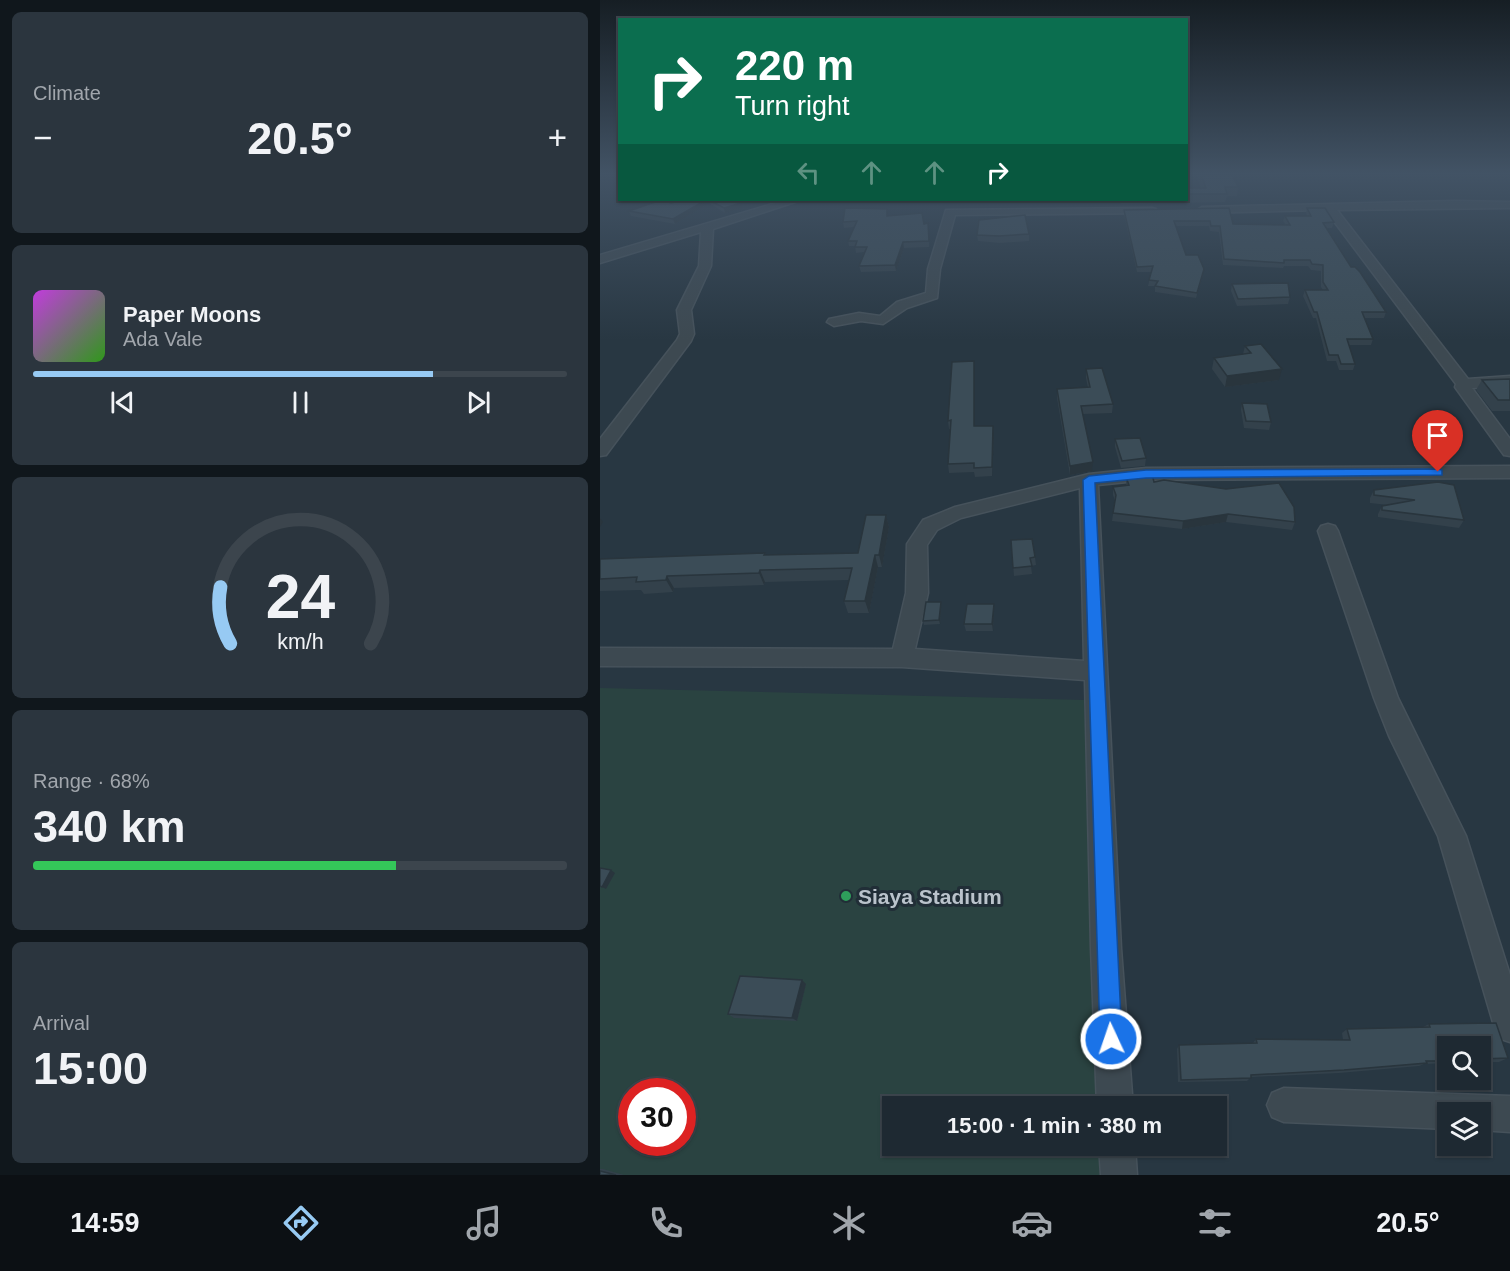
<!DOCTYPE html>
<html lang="en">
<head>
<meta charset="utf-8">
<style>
	:root { --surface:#1e2932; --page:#2b353e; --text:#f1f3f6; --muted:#a1a6ac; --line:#3c454d; --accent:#97caf3 }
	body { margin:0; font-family:Helvetica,sans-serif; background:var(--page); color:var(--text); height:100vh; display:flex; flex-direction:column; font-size:22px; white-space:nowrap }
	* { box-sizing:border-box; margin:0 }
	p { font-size:20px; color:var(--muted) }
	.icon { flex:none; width:33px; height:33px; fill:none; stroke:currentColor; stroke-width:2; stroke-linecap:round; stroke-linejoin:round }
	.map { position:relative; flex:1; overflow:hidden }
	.sheet { display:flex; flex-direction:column; gap:12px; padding:12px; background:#10171c; width:600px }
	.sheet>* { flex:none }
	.guide { position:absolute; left:18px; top:18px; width:570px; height:183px; border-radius:0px; box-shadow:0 2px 4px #0004,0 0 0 2px var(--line); background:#0b6e4f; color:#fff; overflow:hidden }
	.fabs { position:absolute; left:837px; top:1036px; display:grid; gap:12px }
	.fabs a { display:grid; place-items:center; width:54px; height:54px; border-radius:0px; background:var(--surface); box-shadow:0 2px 4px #0004,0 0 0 2px var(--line); font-size:30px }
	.speed { position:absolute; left:18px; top:1078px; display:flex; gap:12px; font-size:30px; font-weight:700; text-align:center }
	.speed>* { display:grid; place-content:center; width:78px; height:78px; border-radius:50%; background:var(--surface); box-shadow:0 2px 4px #0004,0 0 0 2px var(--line); line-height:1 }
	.speed .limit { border:9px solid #d22; background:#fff; color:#111 }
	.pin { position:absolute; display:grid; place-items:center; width:51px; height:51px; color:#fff; margin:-62px -26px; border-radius:50% 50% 50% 0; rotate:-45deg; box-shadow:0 0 6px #0007 }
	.pin .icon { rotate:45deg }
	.me { position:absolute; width:66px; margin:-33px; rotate:357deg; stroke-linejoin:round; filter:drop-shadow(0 0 4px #0008) }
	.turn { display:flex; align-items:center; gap:21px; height:126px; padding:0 18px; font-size:27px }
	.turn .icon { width:78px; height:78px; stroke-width:2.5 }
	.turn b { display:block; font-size:42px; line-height:51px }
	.lanes { display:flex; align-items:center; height:57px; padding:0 18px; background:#0003; justify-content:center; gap:30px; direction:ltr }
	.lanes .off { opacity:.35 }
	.big { font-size:45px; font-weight:700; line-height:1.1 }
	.sheet .tile { flex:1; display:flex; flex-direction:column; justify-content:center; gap:9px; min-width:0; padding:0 21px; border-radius:9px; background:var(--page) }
	.sheet .dial { align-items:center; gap:0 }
	.dial svg { height:156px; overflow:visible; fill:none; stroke:var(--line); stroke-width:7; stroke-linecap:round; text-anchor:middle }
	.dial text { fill:var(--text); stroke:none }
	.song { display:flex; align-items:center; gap:18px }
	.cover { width:72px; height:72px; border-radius:9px; background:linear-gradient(135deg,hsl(290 70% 55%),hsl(110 70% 35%)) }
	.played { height:6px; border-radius:3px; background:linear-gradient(90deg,var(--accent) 75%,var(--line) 75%) }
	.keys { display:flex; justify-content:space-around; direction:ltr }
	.heat { display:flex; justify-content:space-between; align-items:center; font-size:33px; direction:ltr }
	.charge { height:9px; border-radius:4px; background:linear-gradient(90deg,#34c759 68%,var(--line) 0) }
	.trip { position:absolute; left:282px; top:1096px; width:345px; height:60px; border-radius:0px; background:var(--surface); box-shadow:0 2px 4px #0004,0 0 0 2px var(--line); font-weight:700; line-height:60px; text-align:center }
	.dock { display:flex; height:96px; justify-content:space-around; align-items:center; background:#0c1014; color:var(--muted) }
	.dock .icon { width:42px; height:42px }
	.dock .current { color:var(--accent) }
	.dock b { font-size:27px; color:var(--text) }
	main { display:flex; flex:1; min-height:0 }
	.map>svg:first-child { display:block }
	.green { fill:#2a4341; fill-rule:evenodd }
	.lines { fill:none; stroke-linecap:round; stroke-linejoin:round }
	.street-casing { stroke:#46525b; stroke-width:3 }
	.street { fill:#3d4951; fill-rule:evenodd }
	.wall { fill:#33414b }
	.shaded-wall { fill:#29353d }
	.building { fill:#3b4c57; stroke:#29353d; stroke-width:1.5 }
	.route { fill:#1a73e8; stroke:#114b97; stroke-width:1.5 }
	.leisure-dot { fill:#2e9e5b; stroke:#212e37; stroke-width:2 }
	.labels { text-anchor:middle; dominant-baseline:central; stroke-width:6; stroke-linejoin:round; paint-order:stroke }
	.near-poi-label { font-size:21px; font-weight:bold; fill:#bac3cb; stroke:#212e37; text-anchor:start }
</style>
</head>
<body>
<main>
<section class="sheet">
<div class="tile"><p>Climate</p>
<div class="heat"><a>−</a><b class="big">20.5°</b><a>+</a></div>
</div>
<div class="tile">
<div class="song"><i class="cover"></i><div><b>Paper Moons</b><p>Ada Vale</p></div></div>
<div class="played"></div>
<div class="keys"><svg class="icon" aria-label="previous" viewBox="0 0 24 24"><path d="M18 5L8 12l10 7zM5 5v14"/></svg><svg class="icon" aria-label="pause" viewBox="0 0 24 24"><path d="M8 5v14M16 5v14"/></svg><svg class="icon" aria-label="next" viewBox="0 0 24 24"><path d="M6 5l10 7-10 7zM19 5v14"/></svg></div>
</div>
<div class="tile dial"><svg viewBox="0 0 100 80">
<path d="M14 69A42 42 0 1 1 86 69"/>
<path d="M14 69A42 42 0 0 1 9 40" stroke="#97caf3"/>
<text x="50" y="56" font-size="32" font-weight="700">24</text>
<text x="50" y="72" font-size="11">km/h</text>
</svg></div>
<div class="tile"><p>Range · 68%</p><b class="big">340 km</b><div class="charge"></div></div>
<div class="tile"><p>Arrival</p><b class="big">15:00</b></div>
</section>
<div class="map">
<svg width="910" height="1175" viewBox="0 0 910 1175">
	<rect width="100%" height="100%" fill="#283742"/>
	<path class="green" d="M0,688L484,700L502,1107H292V1146H504L505,1175H0ZM32,1092H82V1143H32Z"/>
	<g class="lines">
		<defs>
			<g id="street">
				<path d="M186,200H201L113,229L111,266L91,310L94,334L91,341L6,455L0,456V439L77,340L80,334L77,310L99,266L101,232L0,263V255Z"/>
				<path d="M855,201L910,202V208L737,210L868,379L910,376V386L872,388L910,439V456L904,455L855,387L856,384L727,212L722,210L602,213L597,210L602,207Z"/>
				<path d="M552,208L556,209V213L355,215L340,269L337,298L307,308L283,324L261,321L234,326L227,322L229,319L259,313L280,316L297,302L326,293L328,269L346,210Z"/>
				<path d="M910,466V478L546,480L498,485L521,948L533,1107H497L491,948L485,680L302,667L0,666V648L293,649L306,593L307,544L323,520L355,507L489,474L546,468ZM480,488L484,661L315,649L328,593L327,545L337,530L361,518Z"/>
				<path d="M728,524L735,526L738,531L798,698L866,836L910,975V1042L898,1038L894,1026L838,836L789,736L774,698L718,531L721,526Z"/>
				<path d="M684,1088L910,1096V1132L880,1130V1113H848V1129L684,1122L672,1117L667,1105L672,1093Z"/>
				<path d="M499,1146H535L537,1175H501Z"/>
			</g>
		</defs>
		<use href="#street" class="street-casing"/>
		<use href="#street" class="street"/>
	</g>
	<g class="wall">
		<path d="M596,175H632L638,187L637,196H627L625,202L521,204L520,200H586V188H601Z"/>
		<path d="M84,200H135L142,208L125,213L109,203L75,224L31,216L29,211Z"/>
		<path d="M629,208L633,224L686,225L683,221L685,216H707L706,213L707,208L734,222L732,228H727L751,267L786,312L784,318H765L773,339L771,345H749L755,364L753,370H739L736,361H727L716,318H713L703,296L705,290H723L721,287V271L711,270L708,266H684L683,268L623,265L619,232L610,231L609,226H576L586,255L603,275L596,298L555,292V286H548L551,272H537L524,215V210Z"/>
		<path d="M288,216L324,224L329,229V247L304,248L296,271L261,272L259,266L264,252L256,253L255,246H249L248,241L254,227L244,228L243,222Z"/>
		<path d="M429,234V241L400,243L378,241L377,235Z"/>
		<path d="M632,284L690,297L688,304L637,306L631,291Z"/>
		<path d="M645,346L679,380L625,387L612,369L614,358L643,354Z"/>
		<path d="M374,361L375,370V426L394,435L392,476L375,477L374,472L349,473L348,464L351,429H349L348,421Z"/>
		<path d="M486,369L513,404L512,413L483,414L492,471L470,475L457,398V389L488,388L486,378Z"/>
		<path d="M910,379V411H892L876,390L882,380Z"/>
		<path d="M642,403L671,422L669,430L644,428L641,410Z"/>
		<path d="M515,439L546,458L545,466L521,468L515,447Z"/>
		<path d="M526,477L554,482L695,522L692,530L626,522L582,529L512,521L515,501L513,495V487L526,485Z"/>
		<path d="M838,482L864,520L859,528L778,517V514L782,506L788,505L770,503V498L774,490Z"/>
		<path d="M286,515L289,527L282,567H278L269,613H248L244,601L249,580L165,582L164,585L74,588L73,592L44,594L41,590L0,591V559L165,553L166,555L258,553Z"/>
		<path d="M411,540L435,557L436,565L431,566L432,574L414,576Z"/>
		<path d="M341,602V606L340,624L324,625L323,621Z"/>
		<path d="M394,604V612L393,631H366L364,624Z"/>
		<path d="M206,984L197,1021L134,1018L128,1014Z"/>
		<path d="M829,1024L908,1058L899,1062H880V1047H848V1063L824,1064L819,1066L739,1073L651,1077L647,1081L578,1082L577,1049L579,1045L653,1043L656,1039L743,1040L742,1033L747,1029L823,1027Z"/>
		<path d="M0,1169H3L24,1175H0Z"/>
	</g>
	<g class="shaded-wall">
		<path d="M106,200H108L109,203L75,224L73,219Z"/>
		<path d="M141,203L142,208L125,213L124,208Z"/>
		<path d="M303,242L304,248L296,271L295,265Z"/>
		<path d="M374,361L375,370V435L374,426Z"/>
		<path d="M682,369L679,380L625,387L627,376Z"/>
		<path d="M393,426L394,435L392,476V467Z"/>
		<path d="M493,462L492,471L470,475V466Z"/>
		<path d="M628,514L626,522L582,529L583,521Z"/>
		<path d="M286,515L289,527L282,567L279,555Z"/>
		<path d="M0,518L3,522L0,527Z"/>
		<path d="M275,555L278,567L269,613L265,601Z"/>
		<path d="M160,570L165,582L164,585L159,573Z"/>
		<path d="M67,576L74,588L73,592L66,580Z"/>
		<path d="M341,602V606L340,624L339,620Z"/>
		<path d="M394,604V612L393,631L392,624Z"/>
		<path d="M11,870L15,873L6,889L2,887Z"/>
		<path d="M202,980L206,984L197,1021L192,1018Z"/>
	</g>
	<g class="building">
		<path d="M601,175H632L638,187H625L627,194H586V188H606Z"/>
		<path d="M61,200L71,203L84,200H106L73,219L29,211Z"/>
		<path d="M109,200H135L141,203L124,208Z"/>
		<path d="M245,208L287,209V216L322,213L324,224L328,223L329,241L303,242L295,265L259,266L267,247H255L257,241H248L257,221L243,222Z"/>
		<path d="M629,208L633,224L690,225L685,216H711L707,208H725L734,222L723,223L751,267H755L760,272L786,312H762L773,339H747L755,364H741L738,355H729L717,312H714L705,290H728L723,282V265L712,264L710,260H684V263L624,259L620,226H611L610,221H574L586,255H598L604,269L597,293L555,286L558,281L549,280L553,266L537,267L524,210Z"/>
		<path d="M425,215L429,234L399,236L377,235L379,220Z"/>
		<path d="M688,283L690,297L638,299L632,284Z"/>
		<path d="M661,344L682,369L627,376L614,358L651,353L645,346Z"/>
		<path d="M374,361V426H393L392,467L374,468V463L348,464L351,420L348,421L352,362Z"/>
		<path d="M502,368L513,404L481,406L493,462L470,466L457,389L490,387L486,369Z"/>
		<path d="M910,379V400H898L882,380Z"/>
		<path d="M642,403L667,404L671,422L646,421Z"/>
		<path d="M540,438L546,458L522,461L515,439Z"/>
		<path d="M552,474L554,482L564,480L626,489L679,483L694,507L695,522L628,514L583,521L513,513L516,495L513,487L529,485L526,477Z"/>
		<path d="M838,482L854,485L864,520L782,510V506L815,500L774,495V490Z"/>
		<path d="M266,515H286L279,555H275L265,601H244L252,568L160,570L159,573L67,576L66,580L36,582L37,577L0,579V559L165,553L164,555L258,553Z"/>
		<path d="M432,539L435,557L430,558L432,566L413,568L411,540Z"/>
		<path d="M326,602H341L339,620L323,621Z"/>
		<path d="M367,604H394L392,624H364Z"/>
		<path d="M0,868L11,870L2,887L0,886Z"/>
		<path d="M140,976L202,980L192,1018L128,1014Z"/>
		<path d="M896,1023L908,1058L880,1059V1047H848V1061H826L827,1063L744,1070L651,1075V1078L581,1080L579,1045L657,1043L656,1039L750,1040L747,1029L830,1027L829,1024Z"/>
		<path d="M0,1171L16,1175H0Z"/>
	</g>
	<linearGradient id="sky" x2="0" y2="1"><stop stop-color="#161e24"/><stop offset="0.51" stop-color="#425365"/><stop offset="1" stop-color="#425365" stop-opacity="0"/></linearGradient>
	<rect width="910" height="340" fill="url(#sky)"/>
	<path class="route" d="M838,469L842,470V475L546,478L495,483L522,1039L519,1046L511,1050L504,1046L500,1039L483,480L489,476L546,470Z"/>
	<circle class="leisure-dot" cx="246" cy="896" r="6"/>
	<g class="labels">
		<g class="near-poi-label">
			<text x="258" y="896">Siaya Stadium</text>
		</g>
	</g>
</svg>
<div class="fabs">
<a><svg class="icon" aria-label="search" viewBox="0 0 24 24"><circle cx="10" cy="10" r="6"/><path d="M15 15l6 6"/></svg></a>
<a><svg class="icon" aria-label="layers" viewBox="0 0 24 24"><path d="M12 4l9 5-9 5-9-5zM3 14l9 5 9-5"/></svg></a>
</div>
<div class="speed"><div class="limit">30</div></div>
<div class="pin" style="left:838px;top:472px;background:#d93025"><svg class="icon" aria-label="arrive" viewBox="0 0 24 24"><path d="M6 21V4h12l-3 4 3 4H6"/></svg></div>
<svg class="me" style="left:511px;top:1039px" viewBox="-20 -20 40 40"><circle r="17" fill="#1a73e8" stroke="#fff" stroke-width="3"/><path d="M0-11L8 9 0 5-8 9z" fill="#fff"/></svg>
<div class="trip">15:00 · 1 min · 380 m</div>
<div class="guide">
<div class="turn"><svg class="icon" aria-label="right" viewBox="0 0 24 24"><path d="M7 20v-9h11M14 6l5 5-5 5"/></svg><div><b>220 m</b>Turn right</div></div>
<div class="lanes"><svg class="icon off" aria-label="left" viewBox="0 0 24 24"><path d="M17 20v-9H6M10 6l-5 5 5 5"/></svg><svg class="icon off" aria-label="ahead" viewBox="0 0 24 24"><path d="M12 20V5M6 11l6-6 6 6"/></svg><svg class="icon off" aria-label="ahead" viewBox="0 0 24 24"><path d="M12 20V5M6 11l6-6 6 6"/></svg><svg class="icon" aria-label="right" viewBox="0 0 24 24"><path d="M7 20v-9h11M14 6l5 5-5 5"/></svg></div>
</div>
</div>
</main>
<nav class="dock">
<b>14:59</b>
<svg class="icon current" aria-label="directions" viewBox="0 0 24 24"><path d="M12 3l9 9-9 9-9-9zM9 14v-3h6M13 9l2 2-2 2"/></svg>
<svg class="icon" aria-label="music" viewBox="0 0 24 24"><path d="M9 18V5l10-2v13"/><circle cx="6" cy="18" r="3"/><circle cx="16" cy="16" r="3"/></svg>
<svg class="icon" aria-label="phone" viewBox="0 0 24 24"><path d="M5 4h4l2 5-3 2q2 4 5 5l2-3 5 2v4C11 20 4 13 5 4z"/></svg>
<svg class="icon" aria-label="climate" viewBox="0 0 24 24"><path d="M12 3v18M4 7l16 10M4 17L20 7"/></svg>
<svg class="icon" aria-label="car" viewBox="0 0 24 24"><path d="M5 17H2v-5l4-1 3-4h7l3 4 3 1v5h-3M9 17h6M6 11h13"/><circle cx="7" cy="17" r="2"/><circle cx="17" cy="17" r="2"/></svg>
<svg class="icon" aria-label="filters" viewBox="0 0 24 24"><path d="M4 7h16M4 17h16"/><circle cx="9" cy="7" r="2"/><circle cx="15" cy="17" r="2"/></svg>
<b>20.5°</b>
</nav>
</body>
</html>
